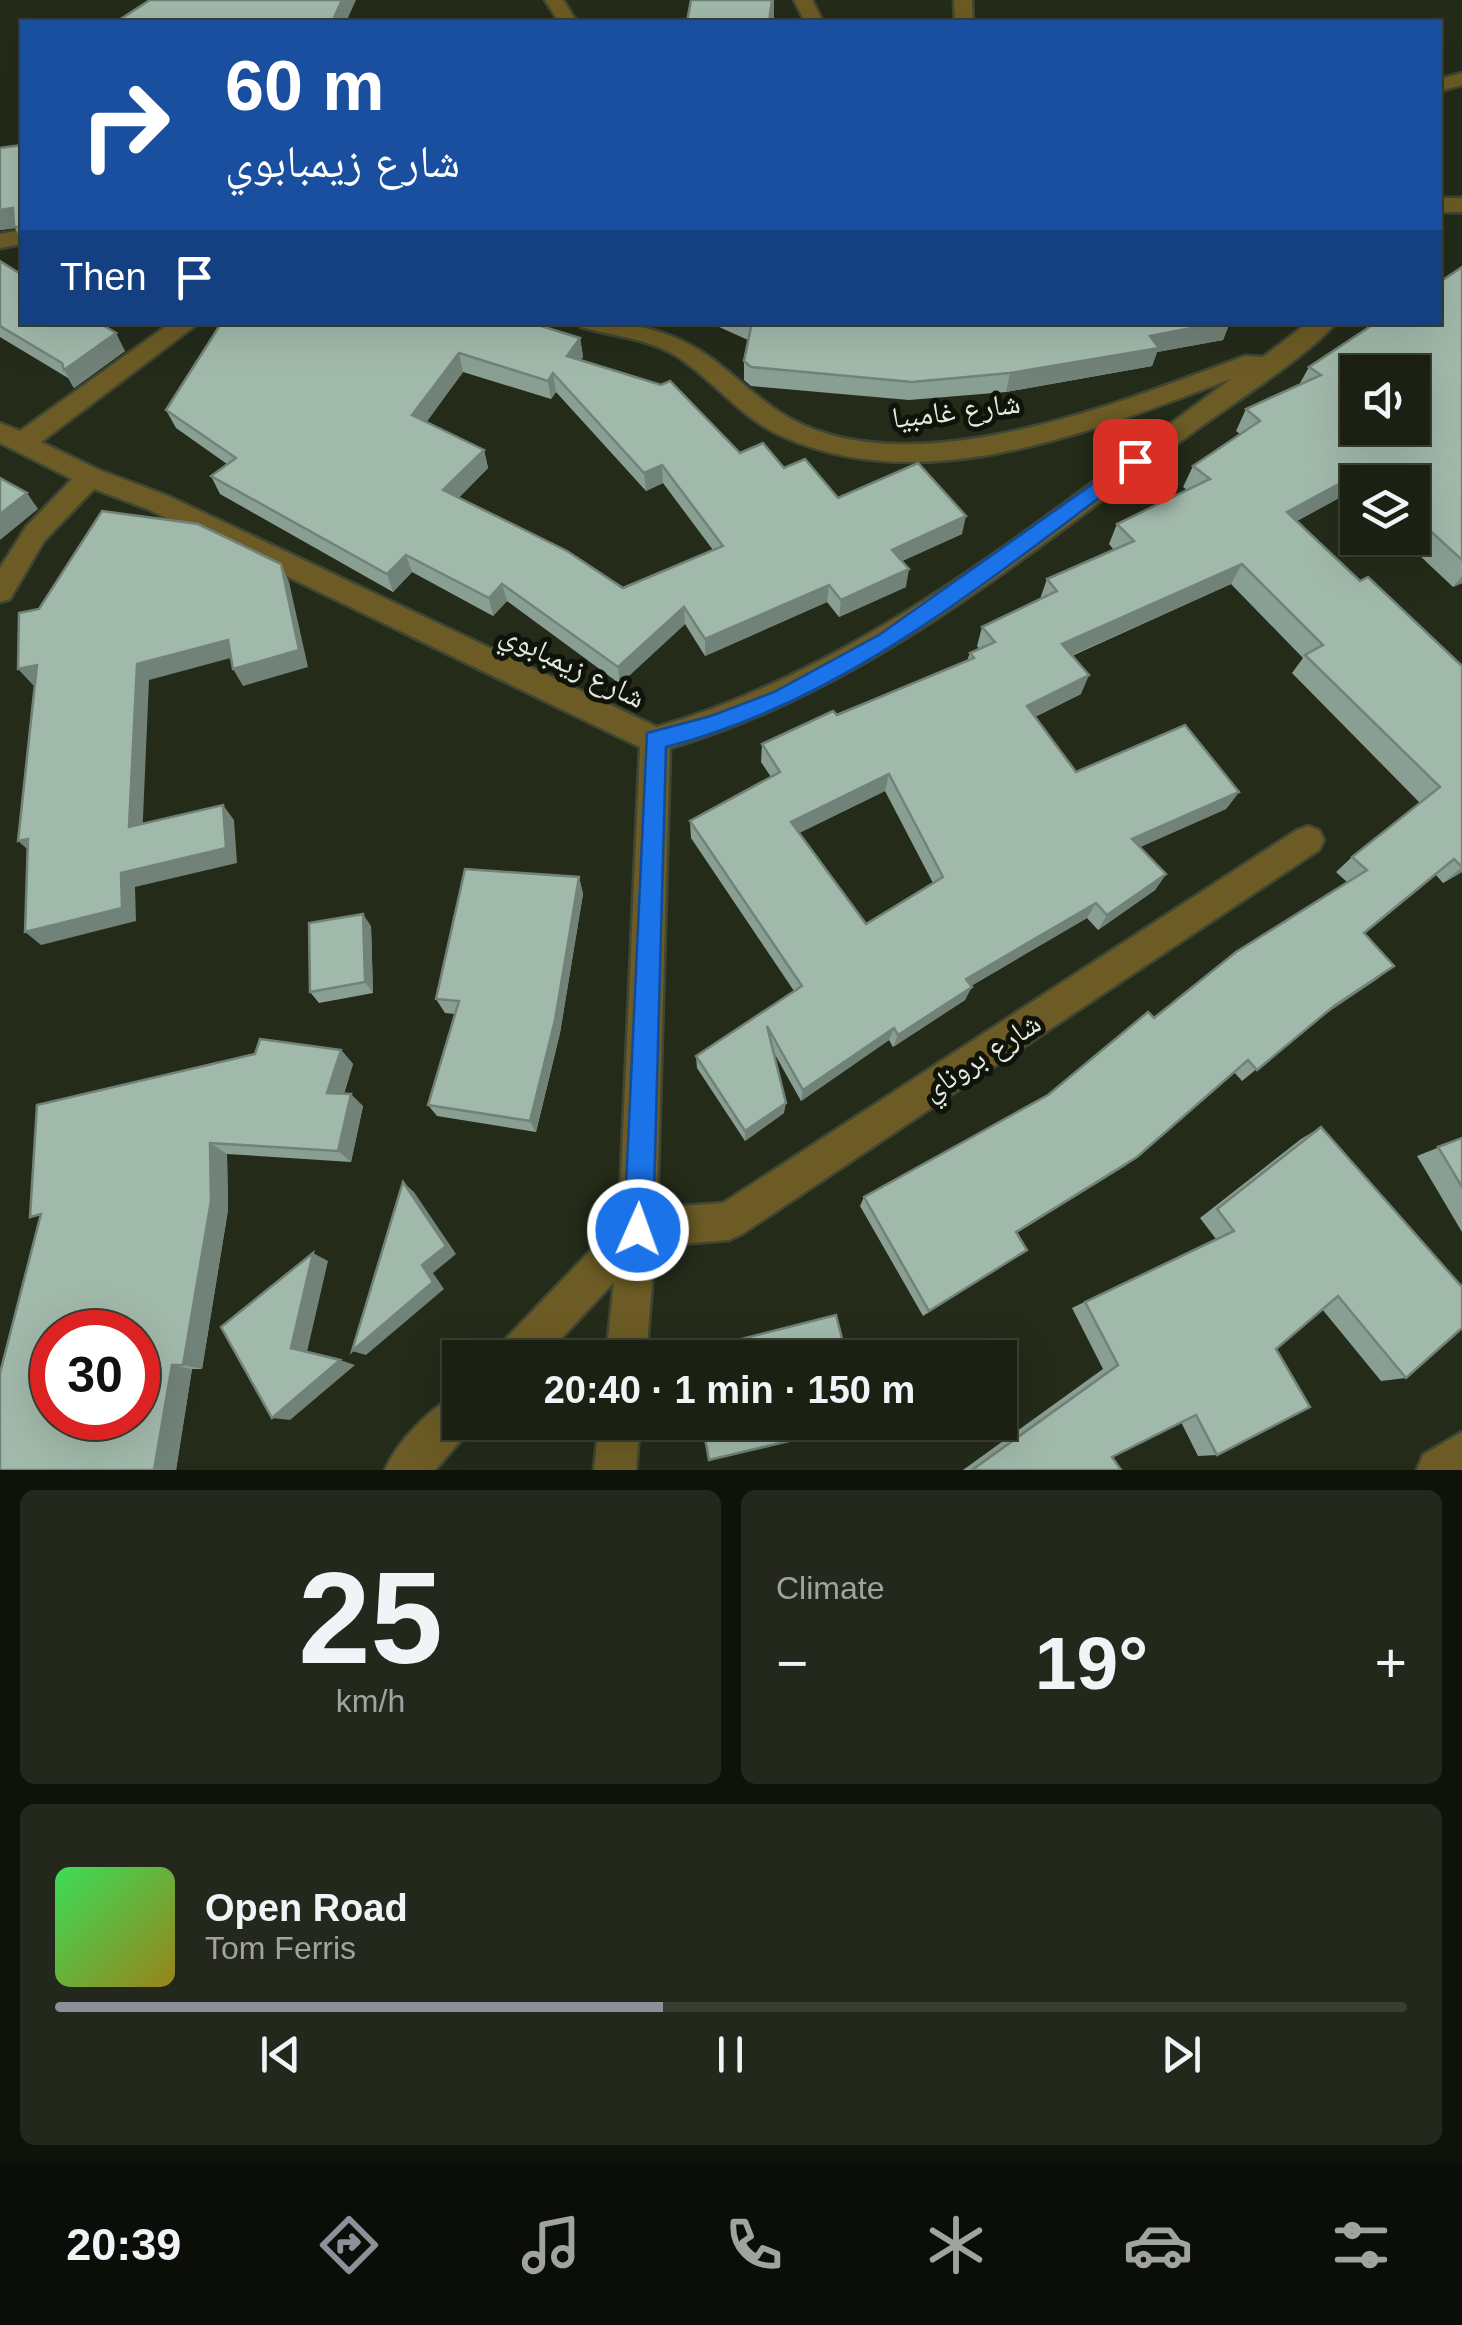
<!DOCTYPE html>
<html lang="en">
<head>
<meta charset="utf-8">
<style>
	:root { --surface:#1b2013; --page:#24281c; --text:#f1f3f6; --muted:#a0a3a0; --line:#393e33; --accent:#8c9099 }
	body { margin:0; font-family:Helvetica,"Noto Naskh Arabic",sans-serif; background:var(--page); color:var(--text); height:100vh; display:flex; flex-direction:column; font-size:38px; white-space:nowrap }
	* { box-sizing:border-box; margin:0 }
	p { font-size:32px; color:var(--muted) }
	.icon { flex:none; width:55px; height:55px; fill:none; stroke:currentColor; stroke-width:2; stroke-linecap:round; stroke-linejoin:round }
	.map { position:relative; height:1470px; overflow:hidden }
	.drawer { display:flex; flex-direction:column; gap:20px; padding:20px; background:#0f120a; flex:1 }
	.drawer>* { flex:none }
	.top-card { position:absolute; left:20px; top:20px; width:1422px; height:305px; border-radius:0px; box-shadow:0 10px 40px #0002,0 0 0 2px var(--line); background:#1a4fa0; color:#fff; overflow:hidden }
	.tools { position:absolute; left:1340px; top:355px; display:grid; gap:20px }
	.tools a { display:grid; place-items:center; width:90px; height:90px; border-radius:0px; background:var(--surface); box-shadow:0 10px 40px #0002,0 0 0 2px var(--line); font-size:50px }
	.speed { position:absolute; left:30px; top:1310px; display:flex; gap:20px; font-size:50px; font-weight:700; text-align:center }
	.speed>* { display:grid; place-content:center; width:130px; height:130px; border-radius:50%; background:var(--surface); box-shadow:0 10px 40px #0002,0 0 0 2px var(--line); line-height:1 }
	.speed .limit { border:15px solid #d22; background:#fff; color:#111 }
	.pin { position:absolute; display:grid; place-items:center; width:85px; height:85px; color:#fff; margin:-42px; border-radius:20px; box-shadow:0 5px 15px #0006 }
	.me { position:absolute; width:110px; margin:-55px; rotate:2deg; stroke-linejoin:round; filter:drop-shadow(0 0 8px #0008) }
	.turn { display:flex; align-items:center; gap:35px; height:210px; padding:0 40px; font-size:45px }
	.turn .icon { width:130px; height:130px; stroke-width:2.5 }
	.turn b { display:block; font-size:70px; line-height:85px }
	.then { display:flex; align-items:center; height:95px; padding:0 40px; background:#0003; gap:20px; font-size:38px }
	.big { font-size:75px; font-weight:600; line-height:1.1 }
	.drawer .card { flex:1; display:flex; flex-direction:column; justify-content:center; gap:15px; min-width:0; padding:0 35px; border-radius:15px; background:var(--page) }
	.drawer .dial { align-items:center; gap:0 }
	.dial b { font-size:130px; line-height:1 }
	.song { display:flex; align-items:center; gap:30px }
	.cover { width:120px; height:120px; border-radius:15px; background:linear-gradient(135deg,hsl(130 70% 55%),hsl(50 70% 35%)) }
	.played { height:10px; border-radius:5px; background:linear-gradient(90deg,var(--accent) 45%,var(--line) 45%) }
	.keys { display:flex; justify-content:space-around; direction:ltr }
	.heat { display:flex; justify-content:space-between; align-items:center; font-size:55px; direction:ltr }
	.drawer .tiles { flex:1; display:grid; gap:20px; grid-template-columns:1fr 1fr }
	.card:last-child { grid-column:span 2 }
	.trip { position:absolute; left:442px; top:1340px; width:575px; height:100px; border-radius:0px; background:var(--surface); box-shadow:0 10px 40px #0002,0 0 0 2px var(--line); font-weight:600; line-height:100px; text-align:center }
	.menu { display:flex; height:160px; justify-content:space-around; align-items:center; background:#0b0d08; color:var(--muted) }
	.menu .icon { width:70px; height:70px }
	.menu .selected { color:var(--accent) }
	.menu b { font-size:45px; color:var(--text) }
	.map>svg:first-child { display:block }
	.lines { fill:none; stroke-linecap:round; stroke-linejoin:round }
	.minor-casing { stroke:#3f4634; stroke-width:5 }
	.minor { fill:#6c5b24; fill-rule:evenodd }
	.wall { fill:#8a9f93; fill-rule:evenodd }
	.shaded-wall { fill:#718278 }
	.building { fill:#a1b9ab; stroke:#718278; stroke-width:2.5; fill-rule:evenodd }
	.route { fill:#1a73e8; stroke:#114b97; stroke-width:2.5 }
	.labels { text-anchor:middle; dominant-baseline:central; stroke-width:10; stroke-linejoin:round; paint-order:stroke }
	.street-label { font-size:30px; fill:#e4e9dd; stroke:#0f130a }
</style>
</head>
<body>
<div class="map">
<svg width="1462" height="1470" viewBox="0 0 1462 1470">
	<rect width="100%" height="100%" fill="#242b19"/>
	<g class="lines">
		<defs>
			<g id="minor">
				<path d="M545,0H563L577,22H559Z"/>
				<path d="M794,0H812L823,22H805Z"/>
				<path d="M954,0H972L973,22H955Z"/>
				<path d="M1462,73V85L1440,91V79Z"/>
				<rect x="1440" y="198" width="22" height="14"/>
				<path d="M22,230V244L0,248V234Z"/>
				<path d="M172,322H200L41,442L99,470L168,496L657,727C871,665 1053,509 1231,379C1095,430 927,500 784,437C741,419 713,379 675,355C646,338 612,336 581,327L578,322C636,322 679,330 725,369C746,386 767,406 791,419C916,487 1124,401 1245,356L1263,357L1309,322H1336C1313,353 1227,407 1192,433C1028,554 868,689 670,748L657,1208L723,1203L1297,830L1308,826L1319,830L1324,840L1319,850L742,1234L729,1240L655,1246L646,1358H606L614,1282L543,1358H495L501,1344L619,1221L640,747L150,510L94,489L44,541L10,599L0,602V568L26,527L72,479L0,443V423L20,431Z"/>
				<path d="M460,1394V1422H477L435,1470H385C397,1442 432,1405 460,1394Z"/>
				<path d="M599,1422H640L636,1470H594Z"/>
				<path d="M1462,1432V1470H1417L1423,1455Z"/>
			</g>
		</defs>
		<use href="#minor" class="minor-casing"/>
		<use href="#minor" class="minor"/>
	</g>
	<g class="wall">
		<path d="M22,145V241L15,228L0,230V148Z"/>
		<path d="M0,261L125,351L74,388L68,378L0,337Z"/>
		<path d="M1462,267V583L1453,587L1401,538H1412V482H1358V496L1352,491L1297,521L1360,581L1462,666V872L1443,883L1436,875L1364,934L1394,966L1323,1015L1242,1081L1234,1072L1125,1166L1016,1233L1027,1250L923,1316L860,1206L864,1197L1048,1095L1347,882L1336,872L1352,857L1420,803L1292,673L1303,658L1231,584L1072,656L1081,694L1035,717L1076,772L1239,792L1226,809L1140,847L1166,874L1155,890L1098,930L1087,918L971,986L965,1000L893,1047L889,1040L801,1101L773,1051L784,1113L745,1141L697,1068L696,1056L794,991L691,838L690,821L771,777L761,762L762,744L967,661L970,653L979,649L977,646L982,627L1040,599L1047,579L1114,550L1109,544L1117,524L1187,490L1183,487L1193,466L1240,434L1236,431L1246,409L1299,385L1309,367ZM885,791L933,883L866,924L799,833Z"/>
		<path d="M219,322H536L535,324L580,338L583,357L580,360L740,453L784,468L838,498L962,534L902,561L906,587L839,617L827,602L705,656L685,624L620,684L507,601L493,616L412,572L393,592L220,494L211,476L227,464L176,428L166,410L220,326ZM463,372L551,399L556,392L646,491L663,483L713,550L623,588L459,497L488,468L484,450L426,422Z"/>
		<path d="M708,322H1230L1223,340L1157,352L1152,366L1006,392L909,400L751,386L744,380V361L748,340Z"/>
		<path d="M579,877L583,894L560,1033L536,1132L437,1116L428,1105L455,1014L445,1013L436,999Z"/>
		<path d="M371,926L373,993L319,1003L310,992Z"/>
		<path d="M341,1050L353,1064L344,1094L363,1106L351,1162L227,1154L228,1210L202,1369H192L176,1470H0L40,1220Z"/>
		<path d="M1321,1127L1406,1378L1381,1381L1322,1309L1276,1349L1217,1455L1198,1456L1181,1422L1112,1457L1121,1470H963L1103,1369L1072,1308L1216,1239L1200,1218L1301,1139Z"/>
		<path d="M1462,1138V1232L1417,1156Z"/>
	</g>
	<g class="shaded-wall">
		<path d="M342,0H356L346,22H332Z"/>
		<path d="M772,0H774V22H769Z"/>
		<path d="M13,208L15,228L0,230V210Z"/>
		<path d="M1222,322H1230L1223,340L1157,352L1152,366L1006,392L1010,373L1150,336Z"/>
		<path d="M116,333L125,351L74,388L64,370Z"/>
		<path d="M580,338L583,357L569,375L567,356Z"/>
		<path d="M459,353L463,372L418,434L412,415Z"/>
		<path d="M553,373L556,392L551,399L548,381Z"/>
		<path d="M484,450L488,468L449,508L443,490Z"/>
		<path d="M662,465L663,483L646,491L644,473Z"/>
		<path d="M1365,470L1352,491L1276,532L1287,512Z"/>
		<path d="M27,493L38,509L0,540V514Z"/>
		<path d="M966,516L962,534L889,567L892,550Z"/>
		<path d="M406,555L412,572L393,592L387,574Z"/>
		<path d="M281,564L289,582L308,667L243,686L233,669Z"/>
		<path d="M1242,564L1231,584L1054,663L1062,644Z"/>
		<path d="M909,569L906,587L839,617L841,600Z"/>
		<path d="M1462,576V583L1453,587Z"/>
		<path d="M502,584L507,601L493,616L489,598Z"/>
		<path d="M829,585L827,602L705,656V639Z"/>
		<path d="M684,607L685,624L620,684L618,667Z"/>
		<path d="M228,640L238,656L149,680L142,841L129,827L137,664Z"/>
		<path d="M37,665L51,681L33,685L18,669Z"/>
		<path d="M1089,675L1081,694L1020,724L1027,706Z"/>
		<path d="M889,774L885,791L789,838L791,822Z"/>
		<path d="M1239,792L1226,809L1122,855L1132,839Z"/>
		<path d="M223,805L234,820L237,863L135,887L136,921L41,945L25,932L121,873Z"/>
		<path d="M28,839L34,855L18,841Z"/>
		<path d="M1462,867V872L1443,883Z"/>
		<path d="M1166,874L1155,890L1098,930L1107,915Z"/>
		<path d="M579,877L583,894L560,1033L536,1132L530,1121Z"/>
		<path d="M1096,903L1087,918L960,992L966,979Z"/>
		<path d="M363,914L371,926L373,993L365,982Z"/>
		<path d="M1394,966L1376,980L1318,1019L1334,1006Z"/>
		<path d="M972,987L965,1000L893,1047L898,1035Z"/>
		<path d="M894,1028L889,1040L801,1101L803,1090Z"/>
		<path d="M341,1050L353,1064L340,1105L327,1093Z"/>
		<path d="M351,1094L363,1106L351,1162L338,1151Z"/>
		<path d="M786,1103L784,1113L745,1141V1131Z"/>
		<path d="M210,1143L227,1154L228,1210L202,1369L183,1365Z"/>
		<path d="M1137,1157L1125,1166L1007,1239L1016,1232Z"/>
		<path d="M403,1182L414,1192L456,1254L433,1273L444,1289L366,1355L352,1351L422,1265Z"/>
		<path d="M313,1253L328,1261L307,1352L291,1348Z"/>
		<path d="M340,1360L355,1365L290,1420L272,1418Z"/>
		<path d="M172,1365L192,1369L176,1470H154Z"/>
	</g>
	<g class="building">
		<path d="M150,0H342L332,22H116Z"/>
		<path d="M691,0H772L769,22H687Z"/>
		<path d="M22,145V229L14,226L13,208L0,210V148Z"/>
		<path d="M0,261L22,275V322H98L116,333L64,370L62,363L0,326Z"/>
		<path d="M1462,267V560L1412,514V482H1379L1365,470L1287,512L1360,581L1368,577L1462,666V867L1454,859L1364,933L1394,966L1334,1006L1257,1070L1248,1060L1137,1157L1016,1232L1027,1250L929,1311L864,1197L1048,1095L1148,1012L1154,1018L1236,952L1367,870L1352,857L1440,787L1305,655L1323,645L1242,564L1062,644L1089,675L1027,706L1076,772L1185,725L1239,792L1132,839L1166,874L1107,915L1096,903L966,979L972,987L898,1035L894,1028L803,1090L767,1026L786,1103L745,1131L696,1056L802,986L690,821L780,772L762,744L833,711L837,715L974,658L970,653L995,642L982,627L1057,591L1047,579L1134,541L1117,524L1210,479L1193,466L1260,421L1246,409L1321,375L1309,367L1377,322H1440V282ZM1358,372H1412V428H1358ZM889,774L943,877L866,924L791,822Z"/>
		<path d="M222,322H528L580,338L567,356L661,385L670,381L740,453L763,443L784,468L805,459L838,498L918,463L966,516L892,550L909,569L841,600L829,585L705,639L684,607L618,667L502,584L489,598L406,555L387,574L211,476L236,458L166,410ZM459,353L548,381L553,373L644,473L662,465L723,546L623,588L567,551L443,490L484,450L412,415Z"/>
		<path d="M752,322H1222L1150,336L1159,348L1010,373L912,382L751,367L744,361Z"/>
		<path d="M0,478L27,493L0,514Z"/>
		<path d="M102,511L198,524L281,564L299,650L233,669L228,640L137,664L129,827L223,805L226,848L121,873L122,908L25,932L28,839L18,841L37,665L18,669L19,613L39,609Z"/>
		<path d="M465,869L579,877L555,1020L530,1121L428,1105L459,1001L436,999Z"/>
		<path d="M363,914L365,982L310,992L309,923Z"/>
		<path d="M260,1039L341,1050L327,1093L351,1094L338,1151L210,1143L211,1201L183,1365H172L154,1470H0V1373L41,1214L30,1217L37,1105L255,1054ZM52,1332H138V1418H52Z"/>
		<path d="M1321,1127L1462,1287V1328L1406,1378L1338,1296L1276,1349L1310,1407L1217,1455L1196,1415L1112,1457L1121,1470H972L1118,1365L1085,1302L1234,1231L1217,1209Z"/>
		<path d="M1462,1138V1187L1438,1147Z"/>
		<path d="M403,1182L446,1246L422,1265L433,1282L352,1351Z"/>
		<path d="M313,1253L291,1348L340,1360L272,1418L221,1327Z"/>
		<path d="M836,1315L847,1358H691L690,1352Z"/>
		<path d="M702,1422H855L856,1425L709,1460Z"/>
	</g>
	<path class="route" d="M1135,454L1145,461L1142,466C993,575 849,700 666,747L653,1230L648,1240L638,1244L628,1240L624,1230L647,733L711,716L774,692L879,635Z"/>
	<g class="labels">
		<g class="street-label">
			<text transform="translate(956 410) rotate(-7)">شارع غامبيا</text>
			<text transform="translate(573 665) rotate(26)">شارع زيمبابوي</text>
			<text transform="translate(981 1056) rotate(-33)">شارع بروناي</text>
		</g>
	</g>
</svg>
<div class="tools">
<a><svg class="icon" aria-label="sound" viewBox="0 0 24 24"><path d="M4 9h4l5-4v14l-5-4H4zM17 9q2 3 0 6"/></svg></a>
<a><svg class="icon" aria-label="layers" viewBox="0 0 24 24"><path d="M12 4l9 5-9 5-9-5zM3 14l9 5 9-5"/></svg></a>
</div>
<div class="speed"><div class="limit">30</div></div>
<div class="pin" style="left:1135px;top:461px;background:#d93025"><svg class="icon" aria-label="arrive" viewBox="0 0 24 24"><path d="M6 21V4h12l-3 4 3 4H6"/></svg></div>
<svg class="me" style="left:638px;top:1230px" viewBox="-20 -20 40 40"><circle r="17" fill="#1a73e8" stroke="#fff" stroke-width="3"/><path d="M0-11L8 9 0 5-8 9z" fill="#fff"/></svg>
<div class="trip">20:40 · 1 min · 150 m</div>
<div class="top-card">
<div class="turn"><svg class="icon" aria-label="right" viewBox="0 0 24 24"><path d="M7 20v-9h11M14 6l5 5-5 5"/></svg><div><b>60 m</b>شارع زيمبابوي</div></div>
<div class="then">Then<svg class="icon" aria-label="arrive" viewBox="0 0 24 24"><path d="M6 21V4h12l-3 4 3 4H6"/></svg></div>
</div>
</div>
<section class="drawer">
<div class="tiles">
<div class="card dial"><b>25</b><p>km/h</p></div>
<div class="card"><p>Climate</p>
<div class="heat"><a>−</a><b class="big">19°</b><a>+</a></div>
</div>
<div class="card">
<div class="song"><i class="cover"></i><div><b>Open Road</b><p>Tom Ferris</p></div></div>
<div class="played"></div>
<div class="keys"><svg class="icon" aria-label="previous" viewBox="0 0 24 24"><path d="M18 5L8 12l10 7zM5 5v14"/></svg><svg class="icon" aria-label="pause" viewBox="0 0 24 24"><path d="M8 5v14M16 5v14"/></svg><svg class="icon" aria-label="next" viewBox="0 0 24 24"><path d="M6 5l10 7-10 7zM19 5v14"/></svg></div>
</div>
</div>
</section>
<nav class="menu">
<b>20:39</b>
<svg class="icon selected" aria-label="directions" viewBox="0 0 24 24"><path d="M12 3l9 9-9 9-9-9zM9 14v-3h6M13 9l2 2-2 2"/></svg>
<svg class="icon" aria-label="music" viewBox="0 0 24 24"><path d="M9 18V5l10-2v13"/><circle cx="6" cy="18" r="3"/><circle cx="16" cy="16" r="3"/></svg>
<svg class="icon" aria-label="phone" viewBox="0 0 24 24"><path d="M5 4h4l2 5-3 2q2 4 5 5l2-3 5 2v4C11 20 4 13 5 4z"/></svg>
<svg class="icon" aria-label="climate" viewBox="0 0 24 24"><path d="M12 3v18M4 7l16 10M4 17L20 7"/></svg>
<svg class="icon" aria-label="car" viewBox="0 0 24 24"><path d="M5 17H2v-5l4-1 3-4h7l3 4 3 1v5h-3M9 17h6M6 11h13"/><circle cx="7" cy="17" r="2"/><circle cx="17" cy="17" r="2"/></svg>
<svg class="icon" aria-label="filters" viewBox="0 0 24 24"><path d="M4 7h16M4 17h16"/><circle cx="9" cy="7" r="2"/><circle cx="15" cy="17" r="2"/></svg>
</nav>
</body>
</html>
